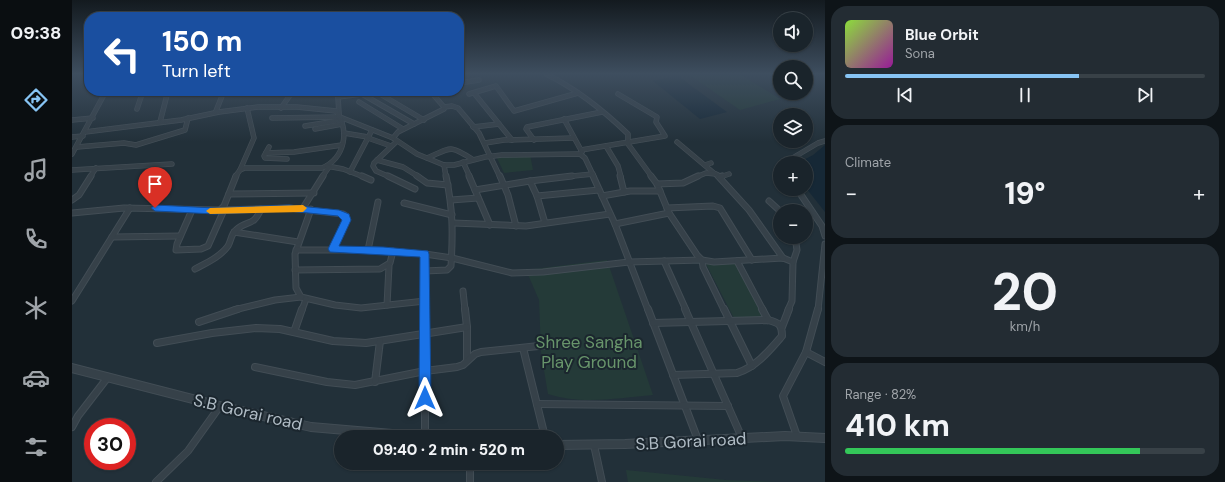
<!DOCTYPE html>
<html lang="en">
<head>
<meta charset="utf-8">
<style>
	:root { --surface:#1a242b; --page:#232c33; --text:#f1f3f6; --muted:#9fa4a9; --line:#384147; --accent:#87c4f4 }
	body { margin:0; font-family:"DM Sans",sans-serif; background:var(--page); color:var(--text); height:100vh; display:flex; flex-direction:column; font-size:15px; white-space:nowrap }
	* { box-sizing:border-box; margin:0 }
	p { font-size:13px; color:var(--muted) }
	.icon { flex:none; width:22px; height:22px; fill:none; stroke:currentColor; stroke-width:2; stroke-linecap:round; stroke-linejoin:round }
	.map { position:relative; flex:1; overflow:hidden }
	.sheet { display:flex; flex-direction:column; gap:6px; padding:6px; background:#0e1418; width:400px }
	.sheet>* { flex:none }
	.guide { position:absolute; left:12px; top:12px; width:380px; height:84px; border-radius:16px; box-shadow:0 1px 3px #0004,0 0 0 1px var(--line); background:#1a4fa0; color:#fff; overflow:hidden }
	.tools { position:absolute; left:701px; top:12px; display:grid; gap:8px }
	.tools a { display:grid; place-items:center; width:40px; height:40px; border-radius:50%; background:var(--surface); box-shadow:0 1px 3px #0004,0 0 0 1px var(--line); font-size:20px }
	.speed { position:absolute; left:12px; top:418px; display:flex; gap:8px; font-size:20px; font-weight:700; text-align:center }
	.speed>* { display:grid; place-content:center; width:52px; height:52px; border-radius:50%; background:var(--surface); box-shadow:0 1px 3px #0004,0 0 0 1px var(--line); line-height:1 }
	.speed .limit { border:6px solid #d22; background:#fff; color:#111 }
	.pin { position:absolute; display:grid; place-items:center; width:34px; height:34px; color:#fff; margin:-41px -17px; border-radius:50% 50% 50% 0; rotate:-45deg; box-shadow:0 0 4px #0007 }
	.pin .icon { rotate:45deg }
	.me { position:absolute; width:44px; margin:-22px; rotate:0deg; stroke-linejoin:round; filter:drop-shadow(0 0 3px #0008) }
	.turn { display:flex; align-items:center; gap:14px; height:84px; padding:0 12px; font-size:18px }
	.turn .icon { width:52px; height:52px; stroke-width:2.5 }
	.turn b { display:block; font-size:28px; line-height:34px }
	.big { font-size:30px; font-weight:800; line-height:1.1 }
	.sheet .widget { flex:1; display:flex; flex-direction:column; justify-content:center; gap:6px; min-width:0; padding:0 14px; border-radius:16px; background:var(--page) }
	.sheet .dial { align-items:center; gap:0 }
	.dial b { font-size:52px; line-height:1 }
	.song { display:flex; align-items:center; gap:12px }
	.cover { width:48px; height:48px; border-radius:6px; background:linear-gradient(135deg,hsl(90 70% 55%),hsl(300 70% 35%)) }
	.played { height:4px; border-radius:2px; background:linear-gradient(90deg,var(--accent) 65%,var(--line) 65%) }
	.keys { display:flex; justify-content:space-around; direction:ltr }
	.heat { display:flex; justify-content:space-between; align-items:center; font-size:22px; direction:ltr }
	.charge { height:6px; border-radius:3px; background:linear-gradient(90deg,#34c759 82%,var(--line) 0) }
	.trip { position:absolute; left:262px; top:430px; width:230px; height:40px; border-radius:20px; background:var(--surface); box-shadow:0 1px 3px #0004,0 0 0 1px var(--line); font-weight:800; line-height:40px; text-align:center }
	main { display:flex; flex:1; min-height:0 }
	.tabs { display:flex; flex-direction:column; width:72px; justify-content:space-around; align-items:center; background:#0a0e11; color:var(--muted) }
	.tabs .icon { width:28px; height:28px }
	.tabs .selected { color:var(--accent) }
	.tabs b { font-size:18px; color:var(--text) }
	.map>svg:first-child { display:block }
	.green { fill:#243a38 }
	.water { fill:#162836 }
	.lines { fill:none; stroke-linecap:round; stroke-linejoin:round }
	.minor-far2-casing { stroke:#424d55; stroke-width:5.5 }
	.minor-far1-casing { stroke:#424d55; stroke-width:7 }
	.minor-casing { stroke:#424d55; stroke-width:8 }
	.tertiary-casing { stroke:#424d55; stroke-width:10 }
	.minor-far2 { stroke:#364149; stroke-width:4 }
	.minor-far1 { stroke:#364149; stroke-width:5 }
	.minor { stroke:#364149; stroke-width:6 }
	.tertiary { stroke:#364149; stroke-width:8 }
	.route { fill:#1a73e8; stroke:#114b97 }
	.slow { fill:#f59e0b }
	.labels { text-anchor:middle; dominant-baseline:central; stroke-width:4; stroke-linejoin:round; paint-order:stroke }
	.near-park-label { font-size:17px; fill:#68956b; stroke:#1b262e }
	.near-street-label { font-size:17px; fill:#b0bcc5; stroke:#1b262e }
</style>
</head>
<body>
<main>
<nav class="tabs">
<b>09:38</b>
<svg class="icon selected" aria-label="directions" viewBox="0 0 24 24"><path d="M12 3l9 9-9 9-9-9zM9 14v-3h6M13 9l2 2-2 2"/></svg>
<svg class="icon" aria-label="music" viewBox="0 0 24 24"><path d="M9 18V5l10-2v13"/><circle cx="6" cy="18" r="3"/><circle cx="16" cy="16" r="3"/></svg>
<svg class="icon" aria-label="phone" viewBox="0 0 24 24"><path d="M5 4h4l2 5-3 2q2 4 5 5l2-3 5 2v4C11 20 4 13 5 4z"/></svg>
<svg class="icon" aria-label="climate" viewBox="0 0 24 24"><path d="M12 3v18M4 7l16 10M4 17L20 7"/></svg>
<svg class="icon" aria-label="car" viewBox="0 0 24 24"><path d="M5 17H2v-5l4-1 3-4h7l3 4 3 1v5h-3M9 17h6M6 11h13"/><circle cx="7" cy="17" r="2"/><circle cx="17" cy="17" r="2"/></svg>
<svg class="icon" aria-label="filters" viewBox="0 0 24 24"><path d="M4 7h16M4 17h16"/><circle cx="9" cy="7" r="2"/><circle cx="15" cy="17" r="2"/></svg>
</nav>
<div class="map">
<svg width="753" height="482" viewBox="0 0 753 482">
	<rect width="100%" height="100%" fill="#223039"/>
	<g class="green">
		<path d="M616,74H668L708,99L668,110Z"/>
		<path d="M458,154L461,170L432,173L424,156Z"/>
		<path d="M535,260L581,395C547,398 509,405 476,394L469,352L467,300L454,270Z"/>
		<path d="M664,263L694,320L664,322L634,264Z"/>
		<path d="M554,470L654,480L705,482H556Z"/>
	</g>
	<g class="water">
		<path d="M606,76L655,112L628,119L581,81Z"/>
		<path d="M753,145V212L734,188V163H726L741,155Z"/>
	</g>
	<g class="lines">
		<defs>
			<g id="minor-far2">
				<path d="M474,74C505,89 531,110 556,134V144L580,177"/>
				<path d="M387,83L407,80"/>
				<path d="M264,91L266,97L267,114"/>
				<path d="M303,91L352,120"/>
				<path d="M358,91L372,107V109L326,132L321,138L345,154L372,165H382L413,157L430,155L508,154L513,158L522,177"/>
				<path d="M70,92L77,91"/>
				<path d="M402,93L440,140"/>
				<path d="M397,94L424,86L442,111L506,93"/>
				<path d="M266,97L290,94L342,124"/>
				<path d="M287,102L331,129"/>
				<path d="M372,107L380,106L386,108L407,133L428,177"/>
				<path d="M209,108L221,91"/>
				<path d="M65,109L71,91"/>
				<path d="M144,111L152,91"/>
				<path d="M200,118L268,117L321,138"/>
				<path d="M492,119L510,152"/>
				<path d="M0,120L21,118"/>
				<path d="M88,122L96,91"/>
				<path d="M233,126L270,120"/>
				<path d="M401,127L427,124"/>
				<path d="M243,129L270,124"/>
				<path d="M13,132L109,120L147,112L186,107H225L264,111C278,131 273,158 250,168H173L168,170L163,177"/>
				<path d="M272,133L296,137"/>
				<path d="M0,137L11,136"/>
				<path d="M296,138L319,146"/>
				<path d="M462,140L454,129L455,127L530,112"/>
				<path d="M605,142L643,174"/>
				<path d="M413,143L432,140L501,138"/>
				<path d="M534,146L546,166L549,177"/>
				<path d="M5,147L52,143L64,145L113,130L116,118"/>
				<path d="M197,147L192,156L193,158L215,159"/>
				<path d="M509,150L593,136L584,122L585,117L546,94"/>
				<path d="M194,153L222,152L270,145"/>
				<path d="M0,154L34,91"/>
				<path d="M355,158C379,148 377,144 400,159"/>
				<path d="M305,160L331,167L347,177"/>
				<path d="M391,162L398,177"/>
				<path d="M712,163L746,143L753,141"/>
				<path d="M372,165L374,177"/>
				<path d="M633,165L639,163"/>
				<path d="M255,166L271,169L292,177"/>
				<path d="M0,170L100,164"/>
				<path d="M168,170L182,138L175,108"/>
				<path d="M278,172L300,130"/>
				<path d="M18,177L24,168"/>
				<path d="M250,177L257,167"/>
				<path d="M318,177L304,171L301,166L302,163L324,142"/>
				<path d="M491,177L521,174"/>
				<path d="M624,177L634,173L644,174L647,177"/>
				<path d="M648,177L657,174"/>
			</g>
			<g id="minor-far1">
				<path d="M290,176L299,180"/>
				<path d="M316,176L343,189"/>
				<path d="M345,176L355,183L376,185"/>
				<path d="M397,176L418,225"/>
				<path d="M428,176L436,195L444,226"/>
				<path d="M521,176L543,224L576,310"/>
				<path d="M548,176L552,192"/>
				<path d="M579,176L585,184L597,213L625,255L630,260L642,262L711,258L721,262L720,301L716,310"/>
				<path d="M646,176L677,210L711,258"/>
				<path d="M648,177L650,176"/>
				<path d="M458,181L465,196L473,223"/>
				<path d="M585,184L611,183L626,176"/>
				<path d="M725,189L750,226L753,236"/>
				<path d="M403,190L458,181L500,176"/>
				<path d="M157,194L242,193"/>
				<path d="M465,196L527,190"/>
				<path d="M530,196L558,191H588"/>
				<path d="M0,200L7,195L19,176"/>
				<path d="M379,200L406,198"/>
				<path d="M697,201L708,211"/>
				<path d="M332,203L380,215"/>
				<path d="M231,208L251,176"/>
				<path d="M595,208L641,206L648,208L680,260"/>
				<path d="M239,209L223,254L224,288L229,297L263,305L289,308L353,301"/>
				<path d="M120,210L105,244L104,250L129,249L136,246L152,210"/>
				<path d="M148,210L217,208L271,214L274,216V220L261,249"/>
				<path d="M0,213L52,208L148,210L152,206L164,176"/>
				<path d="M381,223L454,226L538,214"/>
				<path d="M543,224L597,213"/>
				<path d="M162,232L226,242"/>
				<path d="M40,237L108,236"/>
				<path d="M224,250H302L353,254L380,258L440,273L471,272L557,262L630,260L631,267L652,310"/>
				<path d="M296,250L306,202"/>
				<path d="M353,254V310"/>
				<path d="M592,261L614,310"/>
				<path d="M665,261L691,310"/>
				<path d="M721,262L725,250L723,237"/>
				<path d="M123,269C134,263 148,257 156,246C159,241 159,234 164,230C175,219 181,228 189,209"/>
				<path d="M223,270L308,269L318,263L321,251"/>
				<path d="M353,271L375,270L379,266C381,233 381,210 374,176"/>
				<path d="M391,291L393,310"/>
				<path d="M0,301L58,208"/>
				<path d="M315,305L317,266"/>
				<path d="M162,310L203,300L229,297"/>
				<path d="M230,310L234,299"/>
				<path d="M746,310L753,244"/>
			</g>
			<g id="minor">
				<path d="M353,309V437"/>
				<path d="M393,309L395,327V360"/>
				<path d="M576,309L626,440"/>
				<path d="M613,309L670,438"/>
				<path d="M652,309L680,366"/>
				<path d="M690,309L696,320"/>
				<path d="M127,322L166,309"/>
				<path d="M581,323L696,320C707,323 710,324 710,336C697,351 684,367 665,373L601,375"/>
				<path d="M710,327L717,309"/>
				<path d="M222,332L230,309"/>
				<path d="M85,343L140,333L184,328L208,329L261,341L294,343L395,327"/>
				<path d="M451,348L473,437"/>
				<path d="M734,352L753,362"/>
				<path d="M183,367L255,382L283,385L353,371L385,367L391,365L403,354L409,352L476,345"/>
				<path d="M303,382L308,341"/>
				<path d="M465,404L656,406"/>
				<path d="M0,427L6,416L36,377"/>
				<path d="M725,436L711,396L734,352L746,309"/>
				<path d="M522,445L530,482"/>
				<path d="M398,463V482"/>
				<path d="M84,482L116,451L148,406"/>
			</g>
			<g id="tertiary">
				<path d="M0,368L148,406L239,427L355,437"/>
				<path d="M485,445L553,444L713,436L753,438"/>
			</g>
		</defs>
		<use href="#minor-far2" class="minor-far2-casing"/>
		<use href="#minor-far1" class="minor-far1-casing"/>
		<use href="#minor" class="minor-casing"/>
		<use href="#tertiary" class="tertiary-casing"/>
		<use href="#minor-far2" class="minor-far2"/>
		<use href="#minor-far1" class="minor-far1"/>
		<use href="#minor" class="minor"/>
		<use href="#tertiary" class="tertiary"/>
	</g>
	<linearGradient id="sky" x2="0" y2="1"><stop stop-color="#131a1f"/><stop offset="0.52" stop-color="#3e4e5f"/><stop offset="1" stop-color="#3e4e5f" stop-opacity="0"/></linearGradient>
	<rect width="753" height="142" fill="url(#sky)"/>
	<path class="route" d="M83,205L143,208L217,205L267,210L277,214L279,220L267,246L311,247L356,251L357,254L359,398L357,402L353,403L349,402L347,398L348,257L258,252L256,249L270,220L266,216L217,211L143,214L83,211L79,208Z"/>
	<path class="slow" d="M231,205L235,208L231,212L138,214L134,211L138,208Z"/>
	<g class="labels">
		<g class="near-park-label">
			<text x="517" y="342">Shree Sangha<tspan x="517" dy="20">Play Ground</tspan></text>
		</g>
		<g class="near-street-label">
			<text transform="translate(176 412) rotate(13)">S.B Gorai road</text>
			<text transform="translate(619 441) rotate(-3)">S.B Gorai road</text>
		</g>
	</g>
</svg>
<div class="tools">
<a><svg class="icon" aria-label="sound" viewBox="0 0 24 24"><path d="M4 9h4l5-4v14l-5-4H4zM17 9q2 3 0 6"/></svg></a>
<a><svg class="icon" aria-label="search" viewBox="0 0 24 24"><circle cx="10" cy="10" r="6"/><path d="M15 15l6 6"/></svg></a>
<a><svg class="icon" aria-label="layers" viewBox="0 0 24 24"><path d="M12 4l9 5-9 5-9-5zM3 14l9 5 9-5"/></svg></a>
<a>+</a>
<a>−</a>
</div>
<div class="speed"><div class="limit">30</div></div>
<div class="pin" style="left:83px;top:208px;background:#d93025"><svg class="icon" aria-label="arrive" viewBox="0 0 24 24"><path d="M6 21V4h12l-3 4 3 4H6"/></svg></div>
<svg class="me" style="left:353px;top:398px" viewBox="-20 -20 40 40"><path d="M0-17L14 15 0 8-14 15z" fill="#1a73e8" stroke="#fff" stroke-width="4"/></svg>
<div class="trip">09:40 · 2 min · 520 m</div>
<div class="guide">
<div class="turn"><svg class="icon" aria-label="left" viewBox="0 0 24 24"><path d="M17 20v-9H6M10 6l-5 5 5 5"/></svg><div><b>150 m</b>Turn left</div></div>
</div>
</div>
<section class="sheet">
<div class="widget">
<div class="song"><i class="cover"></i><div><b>Blue Orbit</b><p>Sona</p></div></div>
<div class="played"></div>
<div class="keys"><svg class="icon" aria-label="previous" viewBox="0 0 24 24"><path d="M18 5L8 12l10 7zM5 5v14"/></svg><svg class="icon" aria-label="pause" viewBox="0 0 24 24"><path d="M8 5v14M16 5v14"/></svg><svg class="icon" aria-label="next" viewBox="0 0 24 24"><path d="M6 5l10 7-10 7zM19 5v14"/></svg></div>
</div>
<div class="widget"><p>Climate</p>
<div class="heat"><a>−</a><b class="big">19°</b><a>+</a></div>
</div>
<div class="widget dial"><b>20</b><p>km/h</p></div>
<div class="widget"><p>Range · 82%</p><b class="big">410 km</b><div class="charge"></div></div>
</section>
</main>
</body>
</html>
